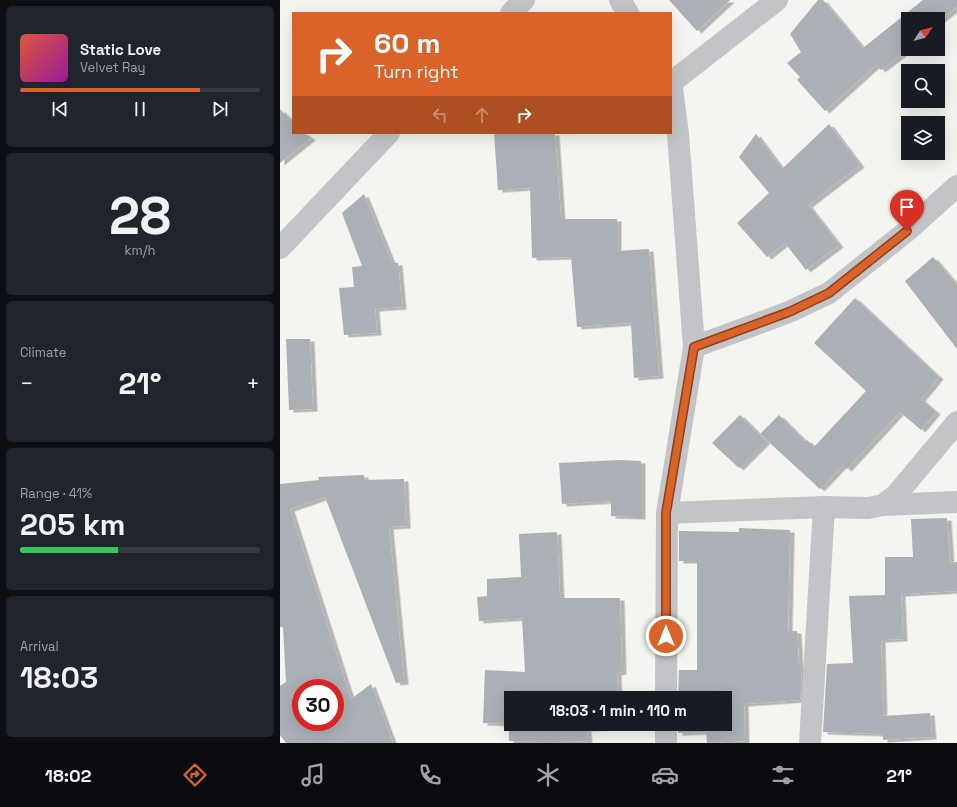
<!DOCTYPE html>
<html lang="en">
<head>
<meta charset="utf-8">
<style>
	:root { --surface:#171b24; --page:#20242c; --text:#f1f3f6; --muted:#9ea1a6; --line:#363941; --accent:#da632a }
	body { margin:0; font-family:"Space Grotesk",sans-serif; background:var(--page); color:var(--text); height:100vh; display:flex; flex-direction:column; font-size:15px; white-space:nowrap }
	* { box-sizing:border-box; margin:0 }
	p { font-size:13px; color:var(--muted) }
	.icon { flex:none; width:22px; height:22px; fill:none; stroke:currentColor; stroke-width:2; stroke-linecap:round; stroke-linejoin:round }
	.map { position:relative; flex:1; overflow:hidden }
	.side { display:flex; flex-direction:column; gap:6px; padding:6px; background:#0d0f14; width:280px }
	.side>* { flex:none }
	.guide { position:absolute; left:12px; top:12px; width:380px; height:122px; border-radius:0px; box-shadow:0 4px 16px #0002; background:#da632a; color:#fff; overflow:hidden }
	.needle { width:26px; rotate:54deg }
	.tools { position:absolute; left:621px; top:12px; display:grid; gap:8px }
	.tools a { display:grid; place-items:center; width:44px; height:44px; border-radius:0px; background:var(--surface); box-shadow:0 4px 16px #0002; font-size:20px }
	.speed { position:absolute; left:12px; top:679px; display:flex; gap:8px; font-size:20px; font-weight:700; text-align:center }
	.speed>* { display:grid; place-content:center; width:52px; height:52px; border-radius:50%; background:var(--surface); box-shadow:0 4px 16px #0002; line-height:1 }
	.speed .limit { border:6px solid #d22; background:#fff; color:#111 }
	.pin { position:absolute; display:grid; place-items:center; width:34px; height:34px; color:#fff; margin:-41px -17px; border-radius:50% 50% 50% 0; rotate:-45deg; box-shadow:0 0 4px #0007 }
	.pin .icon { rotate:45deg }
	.me { position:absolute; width:44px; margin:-22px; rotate:0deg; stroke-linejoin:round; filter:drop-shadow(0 0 3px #0008) }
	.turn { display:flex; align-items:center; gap:14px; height:84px; padding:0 16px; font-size:18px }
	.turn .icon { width:52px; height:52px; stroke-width:2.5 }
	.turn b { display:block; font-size:28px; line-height:34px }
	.lanes { display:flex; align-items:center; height:38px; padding:0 16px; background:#0003; justify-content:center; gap:20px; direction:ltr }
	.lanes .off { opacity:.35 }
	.big { font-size:30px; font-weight:700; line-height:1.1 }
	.side .widget { flex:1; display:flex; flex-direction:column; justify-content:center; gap:6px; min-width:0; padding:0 14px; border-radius:6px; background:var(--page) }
	.side .dial { align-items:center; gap:0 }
	.dial b { font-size:52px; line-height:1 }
	.song { display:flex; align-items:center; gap:12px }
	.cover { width:48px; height:48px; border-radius:6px; background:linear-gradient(135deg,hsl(10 70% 55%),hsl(300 70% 35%)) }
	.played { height:4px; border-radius:2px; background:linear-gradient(90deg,var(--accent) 75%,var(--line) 75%) }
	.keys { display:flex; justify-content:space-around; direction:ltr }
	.heat { display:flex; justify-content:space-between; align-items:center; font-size:22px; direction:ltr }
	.charge { height:6px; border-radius:3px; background:linear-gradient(90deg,#34c759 41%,var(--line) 0) }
	.trip { position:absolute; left:224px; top:691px; width:228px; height:40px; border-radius:0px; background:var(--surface); box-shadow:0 4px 16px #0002; font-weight:700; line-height:40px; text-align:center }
	.dock { display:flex; height:64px; justify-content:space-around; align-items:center; background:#090b0e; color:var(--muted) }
	.dock .icon { width:28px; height:28px }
	.dock .on { color:var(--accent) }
	.dock b { font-size:18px; color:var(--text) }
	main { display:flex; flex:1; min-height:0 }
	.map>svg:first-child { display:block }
	.building { fill:#aab0b6; fill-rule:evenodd; filter:url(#shadow) }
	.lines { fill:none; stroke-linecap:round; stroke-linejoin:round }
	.minor { stroke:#c2c4c8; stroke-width:22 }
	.route-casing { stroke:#8e401b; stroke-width:10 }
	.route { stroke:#da632a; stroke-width:7 }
</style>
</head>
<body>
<main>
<section class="side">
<div class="widget">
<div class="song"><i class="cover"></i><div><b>Static Love</b><p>Velvet Ray</p></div></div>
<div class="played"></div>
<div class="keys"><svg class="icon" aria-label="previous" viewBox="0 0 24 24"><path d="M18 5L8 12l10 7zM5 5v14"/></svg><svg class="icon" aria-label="pause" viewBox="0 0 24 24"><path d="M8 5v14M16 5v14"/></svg><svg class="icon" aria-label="next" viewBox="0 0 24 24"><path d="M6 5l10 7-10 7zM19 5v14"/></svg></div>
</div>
<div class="widget dial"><b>28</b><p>km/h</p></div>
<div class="widget"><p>Climate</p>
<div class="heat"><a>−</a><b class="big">21°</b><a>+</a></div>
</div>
<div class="widget"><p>Range · 41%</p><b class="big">205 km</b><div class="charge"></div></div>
<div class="widget"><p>Arrival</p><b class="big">18:03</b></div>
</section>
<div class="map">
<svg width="677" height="743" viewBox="0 0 677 743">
	<defs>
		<filter id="shadow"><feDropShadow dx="4.5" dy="2.5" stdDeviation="0" flood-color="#0004"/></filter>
	</defs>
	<rect width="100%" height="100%" fill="#f4f4f0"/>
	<g class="building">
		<path d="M389,0H450L417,31Z"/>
		<path d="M538,0H543L583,48L643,0H677V7L658,22V19H628V45L625,47L627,50L601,70L596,65L545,111L517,80L520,77L507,63L521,52L510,34Z"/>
		<path d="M0,109L13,122V133H25L31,138L0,163Z"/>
		<path d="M549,124L580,165L528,205L559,245L526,270L505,243L487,257L457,223L489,193L459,157L476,134L502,169Z"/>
		<path d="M214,133H275L281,219H337V251L369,249L379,376L354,378L351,323L297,327L291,257L252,258L250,188L218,190Z"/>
		<path d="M84,194L112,263H118L122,307L95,309L97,333L64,335L59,288L74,287L72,267L82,266L62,213Z"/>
		<path d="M653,257L677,285V349L625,281Z"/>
		<path d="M575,298L659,377L641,399L656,412L641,430L620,412L567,469L563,465L540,489L480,434L499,415L525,441L527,440L534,447L586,391L534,343Z"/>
		<path d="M6,339H30L33,409L9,410Z"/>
		<path d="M460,415L486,441L459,468L432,443Z"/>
		<path d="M340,460L361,461V517L331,516V501L282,504L279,463Z"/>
		<path d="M84,475V480L124,479L126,526L109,527L124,682L116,683L45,497L10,509L71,699L91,684L113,743H6L0,735V686L6,682L3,627H0V484L39,480L38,477ZM21,688H55V722H21Z"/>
		<path d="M667,518L670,563L677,562V591L621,594L623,639L601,640L603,716L650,713L652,737L603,740V734L543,732L547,664L573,663L569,596L605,595V557H633L631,519Z"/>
		<path d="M459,528L510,530L508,631H517L519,665H522L520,700L464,704L465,741L427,743L426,732L398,733V724H445V698H398L399,670H417V561H399V531L459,532Z"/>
		<path d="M277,532L280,598H340L342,672L337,673L338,698H231V724H339L340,727L307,729L308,741L268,742L229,741V724L203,723L205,670L245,672L242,618L199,621L197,597L207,596V579L241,577L239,534Z"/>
	</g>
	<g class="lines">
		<g class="minor">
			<path d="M340,0L348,13"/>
			<path d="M231,13L244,0"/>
			<path d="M392,82L497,0"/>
			<path d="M0,248L109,133"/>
			<path d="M414,347L509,312L549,293L627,231L677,186"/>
			<path d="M603,505L677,502"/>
			<path d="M387,513L544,507L588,508L603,505L616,495L677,422"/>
			<path d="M386,698L387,513L414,347L398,134L391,80"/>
			<path d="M386,743V724"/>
			<path d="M530,743L544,507"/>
		</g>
	</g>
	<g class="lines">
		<defs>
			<path id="route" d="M386,636V513L414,347L509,312L549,293L627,231"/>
		</defs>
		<use href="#route" class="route-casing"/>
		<use href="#route" class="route"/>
	</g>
</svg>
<div class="tools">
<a><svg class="needle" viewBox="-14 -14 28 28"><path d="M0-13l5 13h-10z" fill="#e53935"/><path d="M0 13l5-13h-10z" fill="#9ea1a6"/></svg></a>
<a><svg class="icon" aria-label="search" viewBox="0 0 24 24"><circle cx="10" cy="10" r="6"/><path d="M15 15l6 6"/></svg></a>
<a><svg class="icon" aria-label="layers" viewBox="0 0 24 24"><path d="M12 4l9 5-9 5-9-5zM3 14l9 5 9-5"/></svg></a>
</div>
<div class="speed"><div class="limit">30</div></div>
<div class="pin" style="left:627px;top:231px;background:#d93025"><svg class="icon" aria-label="arrive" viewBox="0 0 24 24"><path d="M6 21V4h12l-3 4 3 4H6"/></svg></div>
<svg class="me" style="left:386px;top:636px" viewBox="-20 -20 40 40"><circle r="17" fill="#da632a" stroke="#fff" stroke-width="3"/><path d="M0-11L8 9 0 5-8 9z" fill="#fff"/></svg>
<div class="trip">18:03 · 1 min · 110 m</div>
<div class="guide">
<div class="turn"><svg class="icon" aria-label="right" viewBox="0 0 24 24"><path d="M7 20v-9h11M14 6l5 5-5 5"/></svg><div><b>60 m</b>Turn right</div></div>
<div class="lanes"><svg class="icon off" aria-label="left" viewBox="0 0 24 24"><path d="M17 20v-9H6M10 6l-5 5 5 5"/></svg><svg class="icon off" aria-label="ahead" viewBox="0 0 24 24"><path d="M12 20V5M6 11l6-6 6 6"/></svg><svg class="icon" aria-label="right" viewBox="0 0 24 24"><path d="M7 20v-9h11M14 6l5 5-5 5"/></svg></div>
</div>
</div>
</main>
<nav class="dock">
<b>18:02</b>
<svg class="icon on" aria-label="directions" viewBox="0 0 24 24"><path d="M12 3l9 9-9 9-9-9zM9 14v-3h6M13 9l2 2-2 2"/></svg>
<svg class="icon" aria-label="music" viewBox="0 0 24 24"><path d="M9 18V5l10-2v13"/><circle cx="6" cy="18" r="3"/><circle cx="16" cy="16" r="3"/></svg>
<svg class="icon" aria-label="phone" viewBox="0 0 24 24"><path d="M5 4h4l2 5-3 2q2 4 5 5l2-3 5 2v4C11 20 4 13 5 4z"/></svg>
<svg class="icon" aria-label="climate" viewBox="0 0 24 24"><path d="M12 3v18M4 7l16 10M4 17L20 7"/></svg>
<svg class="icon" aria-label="car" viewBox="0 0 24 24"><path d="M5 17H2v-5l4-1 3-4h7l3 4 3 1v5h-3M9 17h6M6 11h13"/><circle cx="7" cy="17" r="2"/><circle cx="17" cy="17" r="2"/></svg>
<svg class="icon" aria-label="filters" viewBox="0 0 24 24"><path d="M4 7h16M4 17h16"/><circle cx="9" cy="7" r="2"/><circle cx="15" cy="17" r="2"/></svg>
<b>21°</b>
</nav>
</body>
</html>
